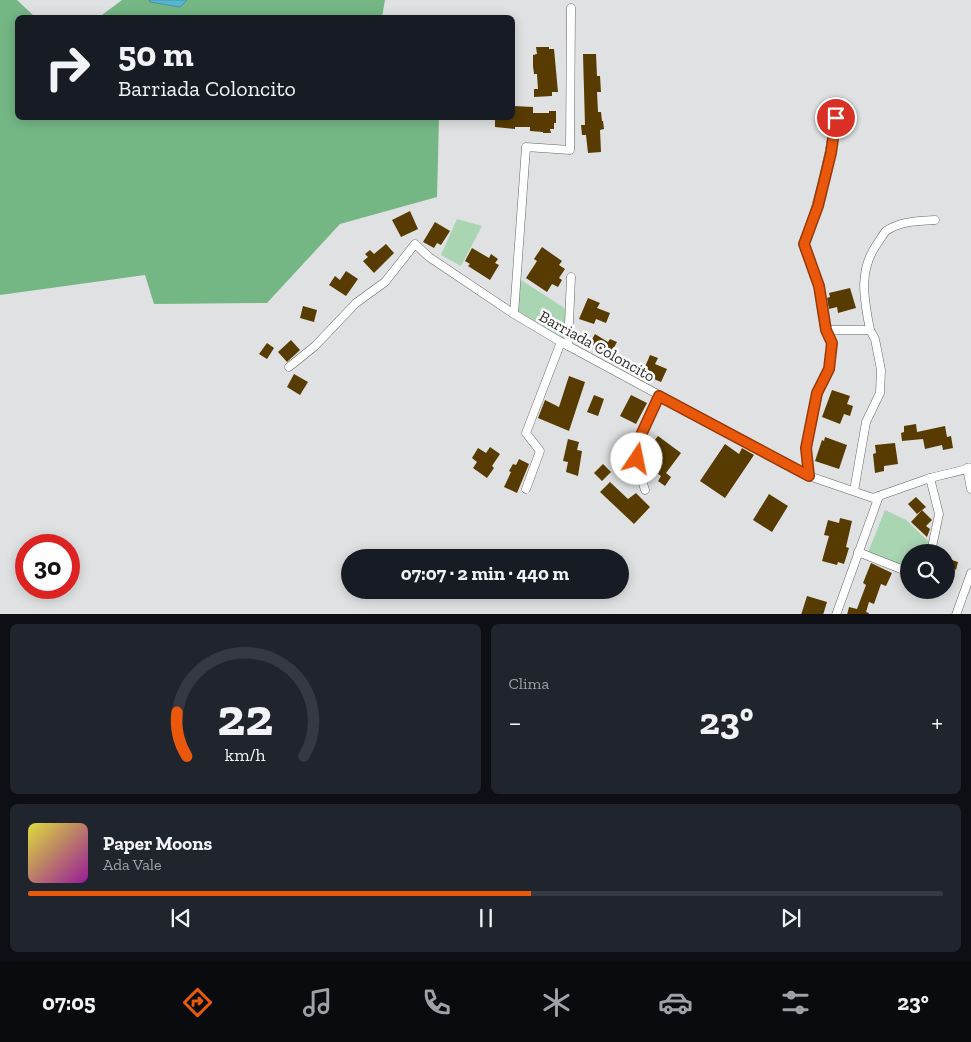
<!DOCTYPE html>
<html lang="es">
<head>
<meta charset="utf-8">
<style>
	:root { --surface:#171b24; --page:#20242c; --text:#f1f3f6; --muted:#9ea1a6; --line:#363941; --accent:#ea580c }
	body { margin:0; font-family:"Zilla Slab",serif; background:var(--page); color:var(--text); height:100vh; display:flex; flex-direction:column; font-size:19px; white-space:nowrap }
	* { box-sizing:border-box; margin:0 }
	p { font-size:16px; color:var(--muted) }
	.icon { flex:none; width:28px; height:28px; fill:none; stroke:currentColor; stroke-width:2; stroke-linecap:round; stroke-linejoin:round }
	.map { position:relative; height:614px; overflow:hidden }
	.side { display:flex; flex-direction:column; gap:10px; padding:10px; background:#0d0f14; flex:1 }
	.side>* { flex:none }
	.top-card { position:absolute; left:15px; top:15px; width:500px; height:105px; border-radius:8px; box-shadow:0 2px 12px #0003; background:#171b24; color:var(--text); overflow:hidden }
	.controls { position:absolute; left:900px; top:544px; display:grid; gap:10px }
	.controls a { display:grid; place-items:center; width:55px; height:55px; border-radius:50%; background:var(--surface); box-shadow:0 2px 12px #0003; font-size:25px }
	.speed { position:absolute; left:15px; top:534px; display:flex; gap:10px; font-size:25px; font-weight:700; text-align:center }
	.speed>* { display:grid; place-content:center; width:65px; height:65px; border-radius:50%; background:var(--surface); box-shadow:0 2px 12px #0003; line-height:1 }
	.speed .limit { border:8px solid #d22; background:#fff; color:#111 }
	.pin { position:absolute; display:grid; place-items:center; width:42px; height:42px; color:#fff; margin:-21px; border:2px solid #fff; border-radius:50%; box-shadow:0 1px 5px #0007 }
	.me { position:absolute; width:55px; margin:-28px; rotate:11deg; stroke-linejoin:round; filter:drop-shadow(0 0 4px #0008) }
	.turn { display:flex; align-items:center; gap:18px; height:105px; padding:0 20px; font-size:22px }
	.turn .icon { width:65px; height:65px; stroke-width:2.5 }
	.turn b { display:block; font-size:35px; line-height:42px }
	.big { font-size:38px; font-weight:800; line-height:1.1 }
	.side .tile { flex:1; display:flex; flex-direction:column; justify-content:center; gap:8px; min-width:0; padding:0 18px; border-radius:8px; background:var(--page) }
	.side .dial { align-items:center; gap:0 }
	.dial svg { height:130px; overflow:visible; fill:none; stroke:var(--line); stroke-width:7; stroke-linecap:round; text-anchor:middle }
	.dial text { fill:var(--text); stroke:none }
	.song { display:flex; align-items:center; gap:15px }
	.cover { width:60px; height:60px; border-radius:8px; background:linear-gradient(135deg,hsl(60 70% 55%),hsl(300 70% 35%)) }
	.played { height:5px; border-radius:2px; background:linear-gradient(90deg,var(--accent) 55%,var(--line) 55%) }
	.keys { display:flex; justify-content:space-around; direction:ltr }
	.heat { display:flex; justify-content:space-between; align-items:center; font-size:28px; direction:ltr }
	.side .tiles { flex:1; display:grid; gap:10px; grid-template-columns:1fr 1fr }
	.tile:last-child { grid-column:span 2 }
	.trip { position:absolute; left:341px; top:549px; width:288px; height:50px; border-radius:25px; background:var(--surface); box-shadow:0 2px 12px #0003; font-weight:800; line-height:50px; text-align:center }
	.menu { display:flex; height:80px; justify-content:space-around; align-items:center; background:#090b0e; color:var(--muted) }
	.menu .icon { width:35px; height:35px }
	.menu .selected { color:var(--accent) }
	.menu b { font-size:22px; color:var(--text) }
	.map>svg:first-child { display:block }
	.green { fill:#a9d5b3 }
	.forest { fill:#74b785 }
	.water { fill:#55b8d3; stroke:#498fa2 }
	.building { fill:#573b00 }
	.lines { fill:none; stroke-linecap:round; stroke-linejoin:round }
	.minor-casing { stroke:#656667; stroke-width:9 }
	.minor { stroke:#fff; stroke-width:8 }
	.route-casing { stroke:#983908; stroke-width:12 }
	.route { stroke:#ea580c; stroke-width:9 }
	.labels { text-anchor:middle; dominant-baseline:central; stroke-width:5; stroke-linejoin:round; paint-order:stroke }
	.street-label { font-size:16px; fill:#2d2e2e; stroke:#fff }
</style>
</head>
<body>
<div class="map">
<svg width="971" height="615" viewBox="0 0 971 615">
	<rect width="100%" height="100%" fill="#e0e1e2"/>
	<g class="green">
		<path d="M457,219L482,226L461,266L441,255Z"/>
		<path d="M521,280L566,309L564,340L517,311Z"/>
		<path d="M885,510L906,520L928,541L927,552H909V567H901L867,555Z"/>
	</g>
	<g class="forest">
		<path d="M0,0H17L35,17L18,18V118H439L437,197L340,224L267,303L154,304L145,275L0,295Z"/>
		<path d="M122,0H149L150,2L180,7L187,0H385L382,17L98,18Z"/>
	</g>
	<path class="water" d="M149,0H187L180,7L150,2Z"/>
	<g class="building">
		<path d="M536,47H549V49H554L558,92H552V96L534,97V89H538L537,74H534L533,66V55L537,54Z"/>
		<path d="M583,54H596L597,76H600L601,92H597L598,112H601L602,121H603L604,129L600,130L601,152L588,153L586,135H582L581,125H585Z"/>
		<path d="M513,106L533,107V113H549V111H556V123H554V129H550L551,133H543V132L530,131V127H515V129L495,127V118H512Z"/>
		<path d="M410,211L418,229L401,237L392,220Z"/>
		<path d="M435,222L450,231L441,245L437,243L434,248L423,242Z"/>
		<path d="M386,244L394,253L374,273L363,261L368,257L365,254L370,250L374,254Z"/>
		<path d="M542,247L562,261L559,265L565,269L559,278L562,280L558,287L552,284L547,292L526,278L537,261L534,259Z"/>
		<path d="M472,248L489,258L491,254L498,259L495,263L499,265L490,280L468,266L470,264L465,261Z"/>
		<path d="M346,271L358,279L346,296L329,285L335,276L340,280Z"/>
		<path d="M850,288L856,308L838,313L837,307L829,309L827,298L830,297L829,293Z"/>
		<path d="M588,298L600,303L597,308L610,313L606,323L596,319L594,324L579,319Z"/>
		<path d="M303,306L317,310L314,322L300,318Z"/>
		<path d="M595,334L608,342L610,339L617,342L610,355L590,343Z"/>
		<path d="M291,340L300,350L287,362L278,352Z"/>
		<path d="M267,343L274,348L267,359L259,354Z"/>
		<path d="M650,355L658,358L655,364L667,369L661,382L642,374Z"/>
		<path d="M294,374L308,382L300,395L287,387Z"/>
		<path d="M569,376L585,382L569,431L538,418L545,400L559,407Z"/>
		<path d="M832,390L850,396L847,404L853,406L850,416L844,414L840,424L822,417Z"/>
		<path d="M594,395L604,399L598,416L587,412Z"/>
		<path d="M631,395L647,403L636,424L620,416Z"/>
		<path d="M916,424L917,432L945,426L947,437L951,436L953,448L943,450L942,445L925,449L923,439L902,441L901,433L904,432V426Z"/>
		<path d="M658,436L681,453L666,473L671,477L665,486L658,481L661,476L647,466L650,462L642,456Z"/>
		<path d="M825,437L847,445L839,469L815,461L822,440L824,441Z"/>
		<path d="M568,439L579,442L577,450L582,451L578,476L566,472L568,462L563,461Z"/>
		<path d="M895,443L898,464L884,466V471L875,473L873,454L876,453L875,445Z"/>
		<path d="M725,444L739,454L742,448L754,455L725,498L700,481Z"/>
		<path d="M490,447L500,454L492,466L494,468L487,478L473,468L477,462L472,458L478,448L486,453Z"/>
		<path d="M519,459L529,464L517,493L504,487L511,472L509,471L513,464L516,465Z"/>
		<path d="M603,464L611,472L602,481L594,473Z"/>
		<path d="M610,482L628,499L636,493L650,507L634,524L600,492Z"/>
		<path d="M769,494L788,506L772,532L753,520Z"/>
		<path d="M916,497L926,507L917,514L908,504Z"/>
		<path d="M922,510L932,520L926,526L930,529L927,537L911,522Z"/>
		<path d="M840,518L852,521L846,547L849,548L844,564L838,562L837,565L822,561L829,536L824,535L828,520L839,523Z"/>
		<path d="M946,558L958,562L956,570L953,568L947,585Z"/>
		<path d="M871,563L892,573L886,586L881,584L874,604L869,602L866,612L869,613L868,615H847L849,607L857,609L866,585L863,583Z"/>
		<path d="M807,596L827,602L823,615H801Z"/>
	</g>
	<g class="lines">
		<defs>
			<g id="minor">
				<path d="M514,314L526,147L570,150L571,8"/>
				<path d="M826,330H870L875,339L881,370L880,393L866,422L854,491"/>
				<path d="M870,330C864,299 858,271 877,244C880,240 883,234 886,231C900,221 919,221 935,220"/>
				<path d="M568,346L571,277"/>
				<path d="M289,367L315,346L356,303L385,282L415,244L429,257L514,314L561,342L809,476L873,498L930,478L971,468"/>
				<path d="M967,468L971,489"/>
				<path d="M809,476L806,448L817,393L829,369L832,343L826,330L819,286L804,244C819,202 829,162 835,118"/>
				<path d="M930,478L939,514L931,552"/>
				<path d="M526,489L540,451L526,433L561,342"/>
				<path d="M645,490L639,471L635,448L659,396"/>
				<path d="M858,552L901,569L909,570"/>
				<path d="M836,615L879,496"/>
				<path d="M956,615L971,573"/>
			</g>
		</defs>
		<use href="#minor" class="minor-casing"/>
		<use href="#minor" class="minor"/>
	</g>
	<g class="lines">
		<defs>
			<path id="route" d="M637,459L635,448L659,396L809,476L806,448L817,393L829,369L832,343L826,330L819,286L804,244L818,206L831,153L836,118"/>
		</defs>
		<use href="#route" class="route-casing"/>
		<use href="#route" class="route"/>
	</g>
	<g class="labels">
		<g class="street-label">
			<text transform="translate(597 346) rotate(29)">Barriada Coloncito</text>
		</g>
	</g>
</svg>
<div class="controls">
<a><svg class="icon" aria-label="search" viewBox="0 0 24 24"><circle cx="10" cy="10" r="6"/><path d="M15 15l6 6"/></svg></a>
</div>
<div class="speed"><div class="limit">30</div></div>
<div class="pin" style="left:836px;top:118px;background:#d93025"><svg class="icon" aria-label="arrive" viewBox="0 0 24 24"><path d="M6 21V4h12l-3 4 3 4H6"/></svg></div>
<svg class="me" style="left:637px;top:459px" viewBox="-20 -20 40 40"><circle r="19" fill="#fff"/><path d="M0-13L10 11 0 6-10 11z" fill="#ea580c"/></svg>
<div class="trip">07:07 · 2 min · 440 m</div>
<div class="top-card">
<div class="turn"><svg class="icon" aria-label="right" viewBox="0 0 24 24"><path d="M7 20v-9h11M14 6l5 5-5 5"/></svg><div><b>50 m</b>Barriada Coloncito</div></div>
</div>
</div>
<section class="side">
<div class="tiles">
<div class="tile dial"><svg viewBox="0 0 100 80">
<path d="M14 69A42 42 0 1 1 86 69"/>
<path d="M14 69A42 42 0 0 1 8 42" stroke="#ea580c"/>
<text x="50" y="56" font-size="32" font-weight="700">22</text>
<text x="50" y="72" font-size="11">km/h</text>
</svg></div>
<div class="tile"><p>Clima</p>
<div class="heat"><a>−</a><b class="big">23°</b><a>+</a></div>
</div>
<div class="tile">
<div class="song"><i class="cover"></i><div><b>Paper Moons</b><p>Ada Vale</p></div></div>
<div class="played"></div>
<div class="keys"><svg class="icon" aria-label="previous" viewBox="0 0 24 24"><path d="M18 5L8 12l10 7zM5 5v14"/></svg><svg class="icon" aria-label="pause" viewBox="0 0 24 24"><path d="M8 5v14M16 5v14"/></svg><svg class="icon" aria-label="next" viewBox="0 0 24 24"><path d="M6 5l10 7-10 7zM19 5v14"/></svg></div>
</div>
</div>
</section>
<nav class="menu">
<b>07:05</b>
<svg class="icon selected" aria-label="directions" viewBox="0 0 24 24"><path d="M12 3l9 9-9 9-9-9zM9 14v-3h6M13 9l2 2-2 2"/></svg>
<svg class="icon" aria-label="music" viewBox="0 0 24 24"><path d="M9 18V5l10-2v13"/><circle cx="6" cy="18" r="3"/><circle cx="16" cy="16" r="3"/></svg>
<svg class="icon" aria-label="phone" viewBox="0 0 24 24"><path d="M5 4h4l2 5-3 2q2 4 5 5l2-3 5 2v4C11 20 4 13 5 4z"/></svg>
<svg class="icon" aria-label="climate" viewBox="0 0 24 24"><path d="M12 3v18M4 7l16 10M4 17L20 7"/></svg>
<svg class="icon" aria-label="car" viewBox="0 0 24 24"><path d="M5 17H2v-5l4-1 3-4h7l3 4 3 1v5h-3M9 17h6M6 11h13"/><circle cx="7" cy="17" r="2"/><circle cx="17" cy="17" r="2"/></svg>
<svg class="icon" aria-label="filters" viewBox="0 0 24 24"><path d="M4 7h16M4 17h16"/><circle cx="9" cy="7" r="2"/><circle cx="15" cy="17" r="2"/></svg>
<b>23°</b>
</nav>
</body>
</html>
